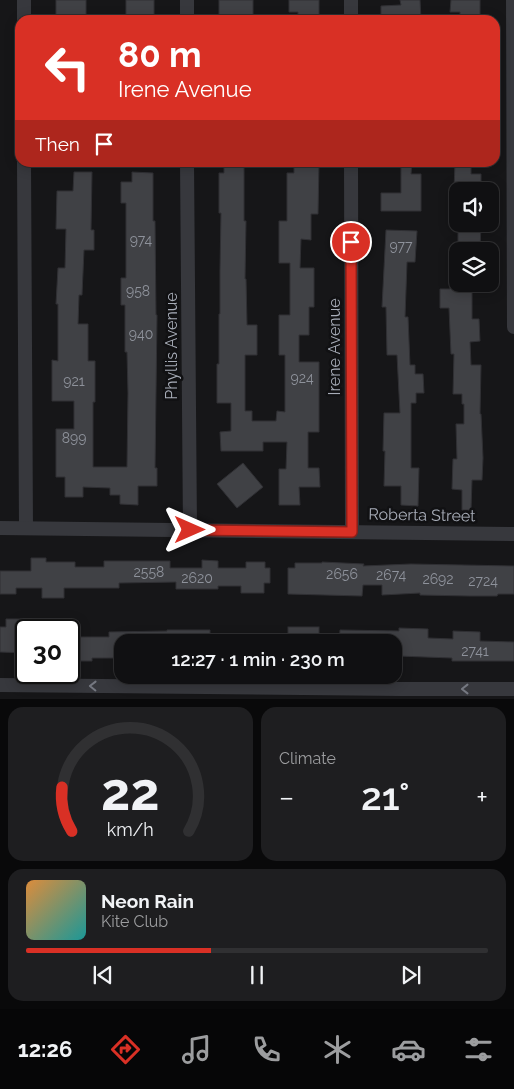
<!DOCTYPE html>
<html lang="en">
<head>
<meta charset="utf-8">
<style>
	:root { --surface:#101012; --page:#1e1e20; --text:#f1f3f6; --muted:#9c9d9f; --line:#303032; --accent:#d93025 }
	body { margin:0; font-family:Raleway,sans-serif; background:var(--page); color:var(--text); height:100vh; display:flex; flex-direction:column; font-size:19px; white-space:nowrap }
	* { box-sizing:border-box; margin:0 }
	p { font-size:16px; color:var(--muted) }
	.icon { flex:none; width:28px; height:28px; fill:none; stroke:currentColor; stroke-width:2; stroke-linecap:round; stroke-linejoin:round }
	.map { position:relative; height:699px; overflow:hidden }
	.side { display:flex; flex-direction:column; gap:8px; padding:8px; background:#09090a; flex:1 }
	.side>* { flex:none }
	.top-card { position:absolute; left:15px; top:15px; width:485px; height:152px; border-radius:15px; box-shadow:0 2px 12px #0003,0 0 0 1px var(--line); background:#d93025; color:#fff; overflow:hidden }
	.controls { position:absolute; left:449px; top:182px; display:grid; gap:10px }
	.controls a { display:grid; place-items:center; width:50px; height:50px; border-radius:10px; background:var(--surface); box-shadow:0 2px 12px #0003,0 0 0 1px var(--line); font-size:25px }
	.speed { position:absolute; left:15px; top:619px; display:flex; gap:10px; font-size:25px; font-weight:700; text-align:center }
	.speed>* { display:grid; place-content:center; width:65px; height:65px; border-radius:50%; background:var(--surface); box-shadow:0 2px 12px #0003,0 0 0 1px var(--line); line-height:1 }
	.speed .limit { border:2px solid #111; border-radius:8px; background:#fff; color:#111 }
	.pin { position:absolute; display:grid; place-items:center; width:42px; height:42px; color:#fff; margin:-21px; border:2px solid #fff; border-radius:50%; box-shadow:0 1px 5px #0007 }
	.me { position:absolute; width:55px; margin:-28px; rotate:90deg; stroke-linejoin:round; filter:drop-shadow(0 0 4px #0008) }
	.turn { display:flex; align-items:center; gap:18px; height:105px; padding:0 20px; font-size:22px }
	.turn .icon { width:65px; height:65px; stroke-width:2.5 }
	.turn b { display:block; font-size:35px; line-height:42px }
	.then { display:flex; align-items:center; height:48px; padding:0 20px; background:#0003; gap:10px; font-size:19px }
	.big { font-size:38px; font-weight:600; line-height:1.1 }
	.side .tile { flex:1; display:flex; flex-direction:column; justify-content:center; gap:8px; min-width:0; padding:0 18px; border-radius:15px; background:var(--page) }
	.side .dial { align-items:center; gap:0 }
	.dial svg { height:130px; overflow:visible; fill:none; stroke:var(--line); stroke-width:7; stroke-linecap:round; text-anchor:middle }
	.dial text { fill:var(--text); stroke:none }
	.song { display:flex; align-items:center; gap:15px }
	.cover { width:60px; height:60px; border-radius:8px; background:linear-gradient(135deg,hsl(30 70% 55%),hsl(180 70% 35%)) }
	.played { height:5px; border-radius:2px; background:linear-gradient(90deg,var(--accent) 40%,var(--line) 40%) }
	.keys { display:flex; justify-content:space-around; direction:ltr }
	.heat { display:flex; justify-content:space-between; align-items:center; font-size:28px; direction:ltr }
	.side .tiles { flex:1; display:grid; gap:8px; grid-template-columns:1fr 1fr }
	.tile:last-child { grid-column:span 2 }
	.trip { position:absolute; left:114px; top:634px; width:288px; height:50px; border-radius:15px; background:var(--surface); box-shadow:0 2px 12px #0003,0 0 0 1px var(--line); font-weight:600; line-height:50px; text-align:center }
	.menu { display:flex; height:80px; justify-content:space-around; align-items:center; background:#060607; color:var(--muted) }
	.menu .icon { width:35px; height:35px }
	.menu .active { color:var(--accent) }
	.menu b { font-size:22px; color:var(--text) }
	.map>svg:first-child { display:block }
	.building { fill:#404145; stroke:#303034 }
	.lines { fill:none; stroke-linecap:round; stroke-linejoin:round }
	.minor { stroke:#37383d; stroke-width:14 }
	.oneway { stroke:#757881 }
	.route-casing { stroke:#8d1f18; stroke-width:12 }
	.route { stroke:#d93025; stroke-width:9 }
	.labels { text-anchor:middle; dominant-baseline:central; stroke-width:5; stroke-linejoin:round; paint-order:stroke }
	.number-label { font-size:14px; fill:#8e929b }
	.street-label { font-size:16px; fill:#a8adb8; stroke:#111113 }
</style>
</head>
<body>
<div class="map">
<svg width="514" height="699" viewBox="0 0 514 699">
	<rect width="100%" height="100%" fill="#161618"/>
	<g class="building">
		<rect x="56" y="0" width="30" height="20"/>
		<rect x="126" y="0" width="28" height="19"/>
		<rect x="219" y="0" width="34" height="20"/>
		<path d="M289,0H319V20H298V12H289Z"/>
		<path d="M400,0H420L421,20H381V6L401,5Z"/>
		<path d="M451,0H480V20H460V12H450Z"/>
		<path d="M224,162H244V221H246L245,279H246L247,325H257V355H245V411H252V421H276L277,411L285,412V355H279V315H290V263H279V221H287V173H294V162H319L318,214H311V240L301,239L300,268H314V307H309V335H299V362H319V432H308V468H319L320,487H299L300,505H279V469H286L287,442H263V451H221L220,432L231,431V403H217V364H219V314H220V270L221,213H219V173H224Z"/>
		<path d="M401,162H412L411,174H421V211H381V193H401Z"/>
		<path d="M455,162H471V174H481V191H454Z"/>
		<path d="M74,172H92L91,230H94V250H84L82,295H79L78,324H88V361H95V402H93V467H127L128,393L127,352H125V305H121V278H126V203H121V182H132V172L153,173V221H155L156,315H157L155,468H157V486H138V505L120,504V495H110V488L83,487V497H65V477H56V429H74V401H52V360L58,361V304H56L58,268H65L66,229H56L57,191H73Z"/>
		<path d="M458,224H481L480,251H458Z"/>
		<path d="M386,230L417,231L415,262H407L405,317H408L410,365H415V374H423L424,393H416V403H411V468H419L418,506L401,505V486H384L385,451H383L384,413H400L397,355H387L386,307H382Z"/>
		<path d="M450,284H472V319H479L480,341L470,342L471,365H481L480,414H481L483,458L482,480H472L471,510H462V490L452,489L453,459H457L456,424H464V404H462V394H453L454,354H451L449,308H440V289H450Z"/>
		<path d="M243,463L263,487L237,508L217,484Z"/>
		<path d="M31,558H46V562H75V567H104V561H170V568H202V560L218,561V568H246V562H265V568H270V583H264V593H241V586H218V589H176V582L119,583V588H64V598H42V588H16V594H0V571H31Z"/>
		<path d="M322,562L364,564L363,566L411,564L514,566V594H498L497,596H469L420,595V593L382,595V585H363L362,596L288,594V568H295V563H322Z"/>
		<path d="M6,619H26V653L0,652V627H6Z"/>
		<rect x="288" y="627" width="31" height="15"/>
		<path d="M399,628L428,629V638L453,639V631L480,632V641L514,642V661H452V658L398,656V642H339L340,630L399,631Z"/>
		<path d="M167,630H210V642H122V658H92V661H69V637H109V632L167,631Z"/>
	</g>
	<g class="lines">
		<g class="minor">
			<path d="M24,0V20"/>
			<path d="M187,0V20"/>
			<path d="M351,0V20"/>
			<path d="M513,0L514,327"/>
			<path d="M24,162L26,528"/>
			<path d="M187,162L190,530"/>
			<path d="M351,162L352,532"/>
			<path d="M0,528L514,534"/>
			<path d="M0,685L400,689H514"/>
		</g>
	</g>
	<defs><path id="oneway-chevron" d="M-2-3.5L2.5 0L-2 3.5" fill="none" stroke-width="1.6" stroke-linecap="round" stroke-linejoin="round" transform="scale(1.25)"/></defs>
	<g class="oneway">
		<use href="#oneway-chevron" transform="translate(93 686) rotate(-179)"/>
		<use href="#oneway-chevron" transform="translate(465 689) rotate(180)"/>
	</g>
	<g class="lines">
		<defs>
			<path id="route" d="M190,530L352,532L351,242"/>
		</defs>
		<use href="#route" class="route-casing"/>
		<use href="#route" class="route"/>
	</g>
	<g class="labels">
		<g class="number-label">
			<text x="141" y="240">974</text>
			<text x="401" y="246">977</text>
			<text x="138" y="291">958</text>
			<text x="141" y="334">940</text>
			<text x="302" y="378">924</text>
			<text x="74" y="381">921</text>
			<text x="74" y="438">899</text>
			<text x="149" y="572">2558</text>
			<text x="342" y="574">2656</text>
			<text x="391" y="575">2674</text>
			<text x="197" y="578">2620</text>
			<text x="438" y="579">2692</text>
			<text x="483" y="581">2724</text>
			<text x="475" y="651">2741</text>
		</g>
		<g class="street-label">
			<text transform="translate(171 346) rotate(-90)">Phyllis Avenue</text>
			<text transform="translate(334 347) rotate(-90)">Irene Avenue</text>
			<text transform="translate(422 515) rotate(1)">Roberta Street</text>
		</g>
	</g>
</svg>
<div class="controls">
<a><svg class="icon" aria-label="sound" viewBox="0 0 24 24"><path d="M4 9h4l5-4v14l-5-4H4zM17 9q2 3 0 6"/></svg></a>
<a><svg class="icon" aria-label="layers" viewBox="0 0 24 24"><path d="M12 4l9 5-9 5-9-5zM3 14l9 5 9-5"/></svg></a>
</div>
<div class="speed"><div class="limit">30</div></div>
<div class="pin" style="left:351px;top:242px;background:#d93025"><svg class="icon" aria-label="arrive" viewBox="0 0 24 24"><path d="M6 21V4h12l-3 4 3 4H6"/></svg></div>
<svg class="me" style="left:190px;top:530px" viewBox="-20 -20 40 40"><path d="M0-17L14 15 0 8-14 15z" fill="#d93025" stroke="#fff" stroke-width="4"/></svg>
<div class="trip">12:27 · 1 min · 230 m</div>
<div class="top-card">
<div class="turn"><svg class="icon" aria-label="left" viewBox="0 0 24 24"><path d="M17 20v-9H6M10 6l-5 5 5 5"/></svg><div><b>80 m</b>Irene Avenue</div></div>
<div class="then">Then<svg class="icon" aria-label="arrive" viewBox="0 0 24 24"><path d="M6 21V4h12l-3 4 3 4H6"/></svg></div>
</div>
</div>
<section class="side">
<div class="tiles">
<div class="tile dial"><svg viewBox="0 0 100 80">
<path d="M14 69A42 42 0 1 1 86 69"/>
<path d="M14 69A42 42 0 0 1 8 42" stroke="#d93025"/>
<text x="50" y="56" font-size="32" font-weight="700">22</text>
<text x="50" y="72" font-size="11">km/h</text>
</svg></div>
<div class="tile"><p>Climate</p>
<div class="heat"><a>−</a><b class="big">21°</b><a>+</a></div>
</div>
<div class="tile">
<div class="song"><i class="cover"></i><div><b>Neon Rain</b><p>Kite Club</p></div></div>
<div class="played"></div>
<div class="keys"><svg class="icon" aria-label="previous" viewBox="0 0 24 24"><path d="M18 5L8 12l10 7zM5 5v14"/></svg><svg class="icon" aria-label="pause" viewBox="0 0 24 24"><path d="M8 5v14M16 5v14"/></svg><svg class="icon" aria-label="next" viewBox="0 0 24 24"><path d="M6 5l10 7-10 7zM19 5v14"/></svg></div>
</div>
</div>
</section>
<nav class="menu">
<b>12:26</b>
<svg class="icon active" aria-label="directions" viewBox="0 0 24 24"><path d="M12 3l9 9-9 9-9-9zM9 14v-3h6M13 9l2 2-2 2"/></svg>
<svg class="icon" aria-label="music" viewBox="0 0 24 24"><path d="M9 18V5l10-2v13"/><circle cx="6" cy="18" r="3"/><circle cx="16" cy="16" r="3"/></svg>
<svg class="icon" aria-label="phone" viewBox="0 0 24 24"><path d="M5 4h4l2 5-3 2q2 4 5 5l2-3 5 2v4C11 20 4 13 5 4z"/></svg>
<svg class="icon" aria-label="climate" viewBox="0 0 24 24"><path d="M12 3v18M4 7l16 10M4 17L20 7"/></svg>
<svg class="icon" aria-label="car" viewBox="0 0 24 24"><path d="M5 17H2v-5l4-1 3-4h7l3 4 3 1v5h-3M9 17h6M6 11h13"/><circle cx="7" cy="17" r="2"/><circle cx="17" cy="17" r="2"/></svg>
<svg class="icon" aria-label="filters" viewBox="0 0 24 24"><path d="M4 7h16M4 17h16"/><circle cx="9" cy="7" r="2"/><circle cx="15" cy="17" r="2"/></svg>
</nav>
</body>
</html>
